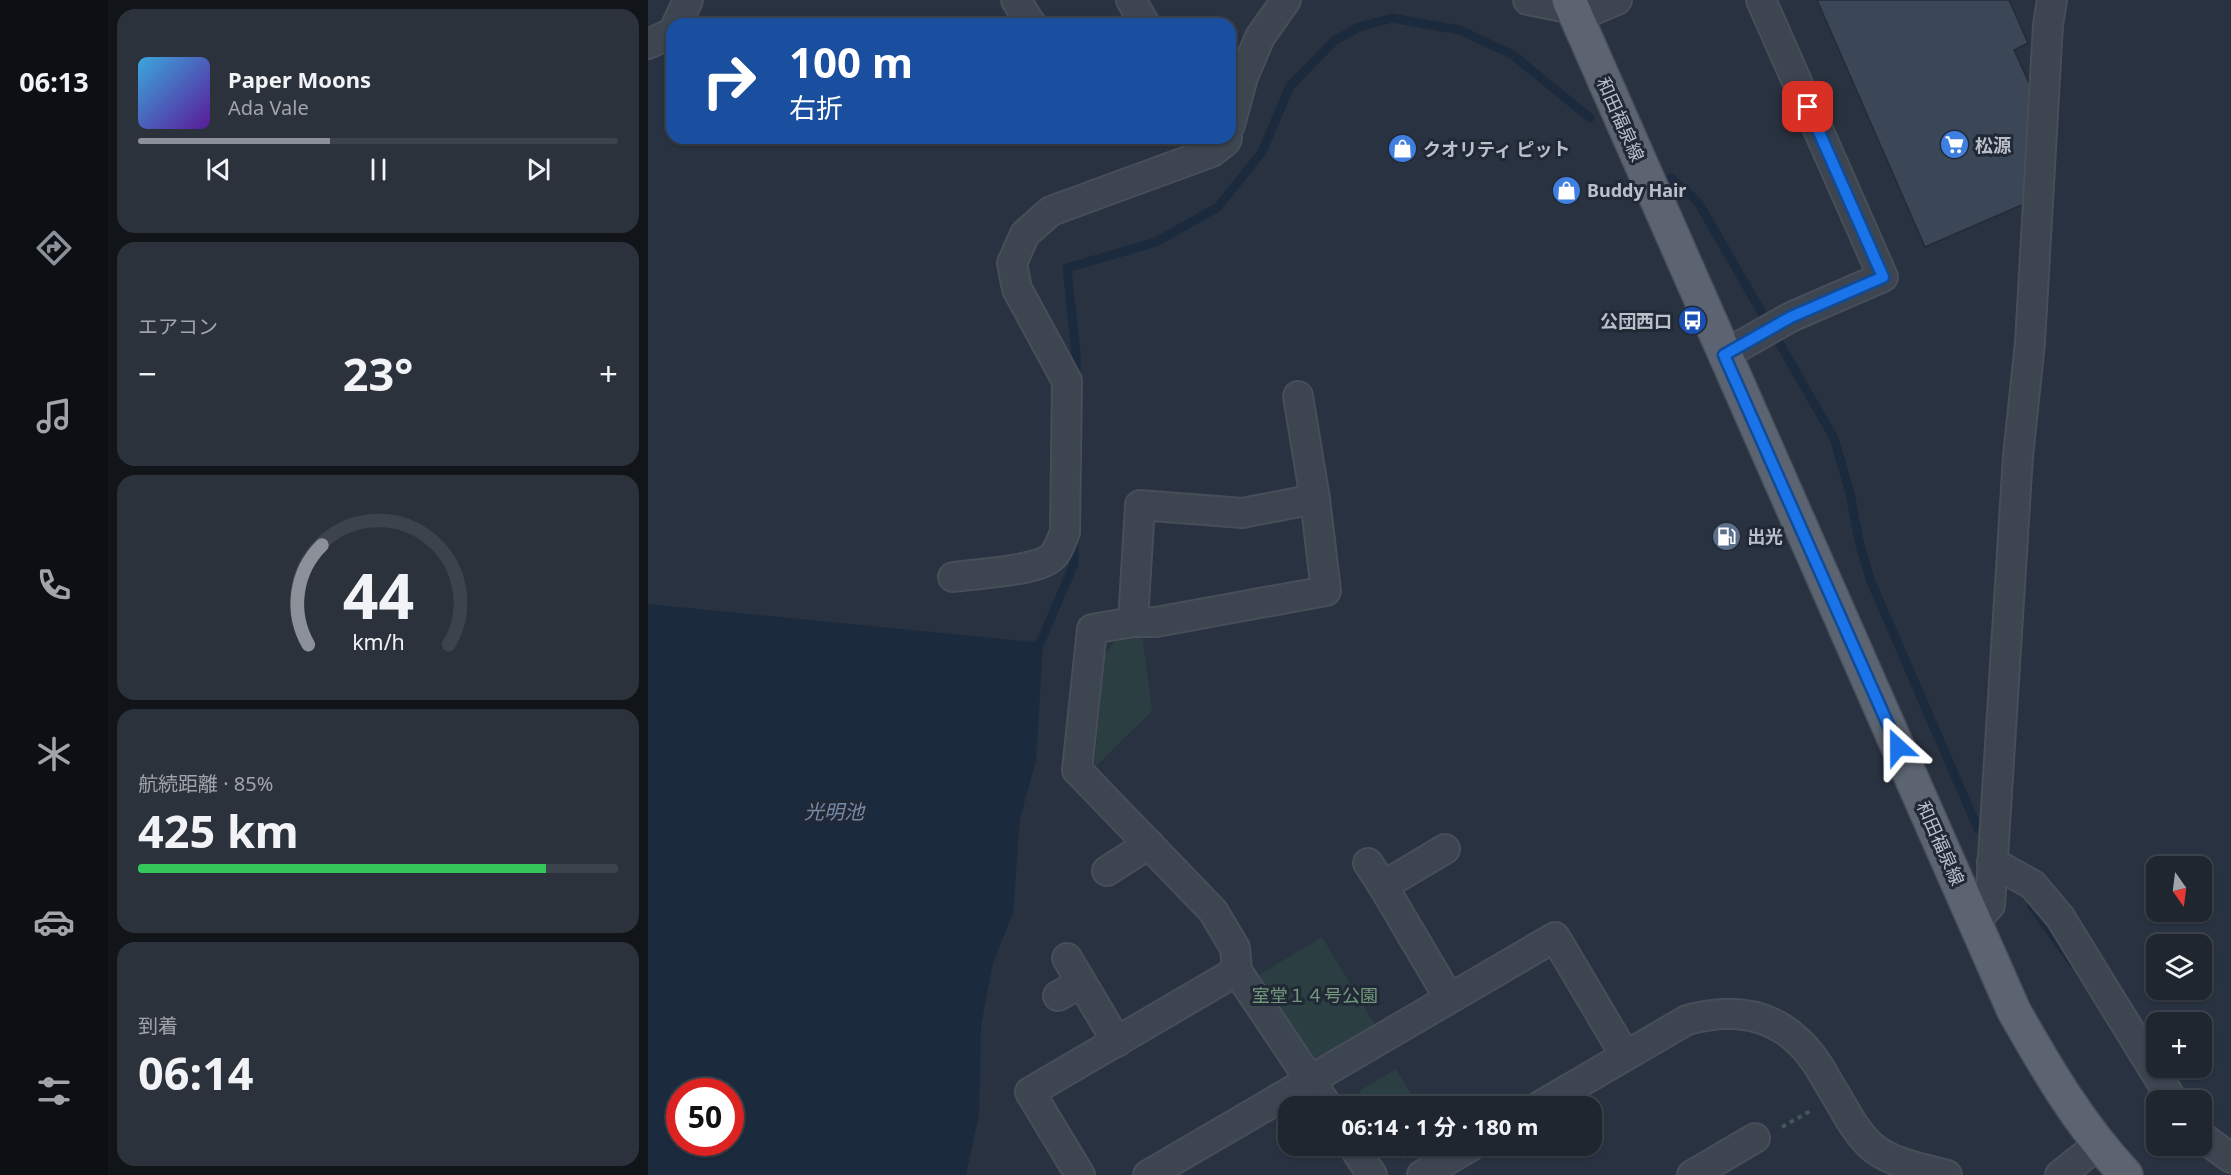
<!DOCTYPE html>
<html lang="ja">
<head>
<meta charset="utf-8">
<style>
	:root { --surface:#1f2630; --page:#2c323c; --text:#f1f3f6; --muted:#a1a5ab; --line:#3c434c; --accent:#8c9099 }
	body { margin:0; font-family:"Noto Sans","Noto Sans JP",sans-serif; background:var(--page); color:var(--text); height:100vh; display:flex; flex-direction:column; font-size:22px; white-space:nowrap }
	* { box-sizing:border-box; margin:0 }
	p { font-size:20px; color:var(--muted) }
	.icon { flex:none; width:33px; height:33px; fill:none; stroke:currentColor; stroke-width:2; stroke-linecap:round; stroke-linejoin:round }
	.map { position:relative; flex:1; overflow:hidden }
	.sheet { display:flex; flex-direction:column; gap:9px; padding:9px; background:#11151a; width:540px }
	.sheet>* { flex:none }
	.hud { position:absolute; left:18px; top:18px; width:570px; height:126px; border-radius:18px; box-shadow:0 2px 4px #0004,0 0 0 2px var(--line); background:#1a4fa0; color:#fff; overflow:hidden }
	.needle { width:39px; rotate:166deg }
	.buttons { position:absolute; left:1498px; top:856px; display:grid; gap:12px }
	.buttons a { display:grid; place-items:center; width:66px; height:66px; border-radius:12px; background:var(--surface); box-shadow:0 2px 4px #0004,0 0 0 2px var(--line); font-size:30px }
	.speed { position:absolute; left:18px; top:1078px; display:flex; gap:12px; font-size:30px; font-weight:700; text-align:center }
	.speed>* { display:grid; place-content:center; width:78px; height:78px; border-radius:50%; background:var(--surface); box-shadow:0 2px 4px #0004,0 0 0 2px var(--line); line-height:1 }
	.speed .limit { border:9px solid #d22; background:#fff; color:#111 }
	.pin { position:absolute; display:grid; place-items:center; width:51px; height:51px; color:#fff; margin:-26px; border-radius:12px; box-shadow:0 3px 9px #0006 }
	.me { position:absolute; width:66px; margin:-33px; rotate:336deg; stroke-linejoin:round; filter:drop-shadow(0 0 4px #0008) }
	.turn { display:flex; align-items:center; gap:21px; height:126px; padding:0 24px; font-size:27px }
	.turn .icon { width:78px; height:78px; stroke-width:2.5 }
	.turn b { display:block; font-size:42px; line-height:51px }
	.big { font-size:45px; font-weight:700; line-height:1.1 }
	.sheet .card { flex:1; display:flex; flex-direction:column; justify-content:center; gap:9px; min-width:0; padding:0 21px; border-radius:18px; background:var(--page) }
	.sheet .dial { align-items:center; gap:0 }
	.dial svg { height:156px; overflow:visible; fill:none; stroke:var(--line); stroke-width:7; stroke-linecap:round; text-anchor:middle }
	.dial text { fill:var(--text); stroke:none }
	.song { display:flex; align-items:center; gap:18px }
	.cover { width:72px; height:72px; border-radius:9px; background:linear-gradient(135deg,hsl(200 70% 55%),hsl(270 70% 35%)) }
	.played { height:6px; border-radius:3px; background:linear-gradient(90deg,var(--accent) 40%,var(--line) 40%) }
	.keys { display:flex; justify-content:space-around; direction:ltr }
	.heat { display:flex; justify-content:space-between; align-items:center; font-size:33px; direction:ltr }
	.charge { height:9px; border-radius:4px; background:linear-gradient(90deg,#34c759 85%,var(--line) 0) }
	.trip { position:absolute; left:630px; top:1096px; width:324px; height:60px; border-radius:18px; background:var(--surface); box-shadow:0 2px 4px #0004,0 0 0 2px var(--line); font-weight:700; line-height:60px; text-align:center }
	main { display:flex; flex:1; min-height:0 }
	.menu { display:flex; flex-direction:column; width:108px; justify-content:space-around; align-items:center; background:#0c0f13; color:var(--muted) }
	.menu .icon { width:42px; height:42px }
	.menu .active { color:var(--accent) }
	.menu b { font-size:27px; color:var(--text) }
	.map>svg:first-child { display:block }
	.green { fill:#2b3e41 }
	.water { fill:#1c2a3e; fill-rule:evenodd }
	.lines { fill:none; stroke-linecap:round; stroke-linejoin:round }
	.stream { stroke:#1c2a3e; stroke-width:9 }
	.building { fill:#3b4756; stroke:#242c37; stroke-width:1.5 }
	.minor-casing { stroke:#474e59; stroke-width:32 }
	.major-casing { stroke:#474e59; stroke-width:36 }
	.path { stroke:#445759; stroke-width:4; stroke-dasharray:4.5 4.5; stroke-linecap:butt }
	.minor { stroke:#3d4550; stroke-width:28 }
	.major { stroke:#5b6470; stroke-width:33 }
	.route-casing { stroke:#114b97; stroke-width:15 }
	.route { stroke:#1a73e8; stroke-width:10 }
	.labels { text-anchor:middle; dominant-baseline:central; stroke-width:6; stroke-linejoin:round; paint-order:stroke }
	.street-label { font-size:18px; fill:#bac0ca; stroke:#222936 }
	.poi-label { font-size:18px; font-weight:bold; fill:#bac0ca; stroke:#222936; text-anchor:start }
	.park-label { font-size:18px; fill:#73997c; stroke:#222936 }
	.water-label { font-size:20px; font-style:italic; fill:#768aa6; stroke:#222936 }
</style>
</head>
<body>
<main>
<nav class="menu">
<b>06:13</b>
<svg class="icon active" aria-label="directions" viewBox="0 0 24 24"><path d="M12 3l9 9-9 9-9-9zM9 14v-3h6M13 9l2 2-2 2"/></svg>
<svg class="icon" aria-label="music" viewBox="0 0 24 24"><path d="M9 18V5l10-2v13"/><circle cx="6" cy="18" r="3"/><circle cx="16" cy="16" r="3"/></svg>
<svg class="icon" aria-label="phone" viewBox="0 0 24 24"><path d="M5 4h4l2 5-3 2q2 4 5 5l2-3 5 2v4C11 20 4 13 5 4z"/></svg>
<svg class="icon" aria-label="climate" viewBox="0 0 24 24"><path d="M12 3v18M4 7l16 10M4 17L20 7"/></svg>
<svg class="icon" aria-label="car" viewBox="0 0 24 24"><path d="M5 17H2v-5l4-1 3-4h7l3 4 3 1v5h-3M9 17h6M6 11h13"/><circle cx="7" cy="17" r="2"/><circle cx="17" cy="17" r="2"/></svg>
<svg class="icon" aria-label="filters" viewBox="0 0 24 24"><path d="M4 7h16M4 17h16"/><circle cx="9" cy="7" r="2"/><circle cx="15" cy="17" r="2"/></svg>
</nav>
<section class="sheet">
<div class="card">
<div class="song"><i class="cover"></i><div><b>Paper Moons</b><p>Ada Vale</p></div></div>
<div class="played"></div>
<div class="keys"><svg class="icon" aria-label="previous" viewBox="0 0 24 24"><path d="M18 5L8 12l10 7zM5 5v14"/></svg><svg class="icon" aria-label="pause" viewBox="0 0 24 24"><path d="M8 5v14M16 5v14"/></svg><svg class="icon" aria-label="next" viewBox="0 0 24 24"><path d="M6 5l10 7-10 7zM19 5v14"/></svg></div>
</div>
<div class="card"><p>エアコン</p>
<div class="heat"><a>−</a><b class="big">23°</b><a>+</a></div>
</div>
<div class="card dial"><svg viewBox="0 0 100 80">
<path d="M14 69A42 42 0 1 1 86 69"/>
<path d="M14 69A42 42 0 0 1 21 18" stroke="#8c9099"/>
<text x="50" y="56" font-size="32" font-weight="700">44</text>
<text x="50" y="72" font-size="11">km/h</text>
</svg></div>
<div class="card"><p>航続距離 · 85%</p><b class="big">425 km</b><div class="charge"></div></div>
<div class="card"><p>到着</p><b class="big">06:14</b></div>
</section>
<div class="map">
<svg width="1583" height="1175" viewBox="0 0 1583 1175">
	<rect width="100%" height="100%" fill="#293240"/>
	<g class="green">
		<path d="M494,634L504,711L446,768L457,654L468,640Z"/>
		<path d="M674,937L729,1028L675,1060L664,1058L611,975Z"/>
		<path d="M748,1069L771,1107H721L711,1091Z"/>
		<path d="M746,1146H777L755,1160Z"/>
	</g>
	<path class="water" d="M0,604L395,643L388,761L372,818L365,913L345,963L333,1025L331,1115L318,1175H0ZM32,1092H82V1143H32Z"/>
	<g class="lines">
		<g class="stream">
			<path d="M1023,178L1050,202L1186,438L1202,493L1211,541L1222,579L1330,829"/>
			<path d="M428,378V353L419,268L508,242L570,207L614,152L642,86L686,41L711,27L744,18L812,30L865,55L942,118"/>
			<path d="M385,649L393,641L426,564V538"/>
			<path d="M1384,906L1425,963"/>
		</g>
	</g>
	<path class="building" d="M1169,0H1361L1380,43L1366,50L1382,85L1376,204L1277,247Z"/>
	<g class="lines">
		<defs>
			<g id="minor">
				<path d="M368,0L383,24"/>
				<path d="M483,0L497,24"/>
				<path d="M880,0L925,9L945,10L969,0"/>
				<path d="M29,24L40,0"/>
				<path d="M0,44L24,33"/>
				<path d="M582,125L595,77L612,37L638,0"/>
				<path d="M1076,355L1143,317L1235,277L1113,0"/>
				<path d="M667,499L594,513L492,505L485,622L444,629L429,770L565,911L587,948L589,971L680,1107"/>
				<path d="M305,577C328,574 382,571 400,560C409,555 413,542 417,532L419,381L369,289L364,263L377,234L403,211L564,152L578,141L579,138"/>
				<path d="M485,622H508L678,591L667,499L650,396"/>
				<path d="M797,849L735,886L801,998"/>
				<path d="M1344,862L1385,885L1412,917L1525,1101"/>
				<path d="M720,863L735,886"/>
				<path d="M459,871L501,844"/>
				<path d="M1328,921L1342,905L1370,456L1382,343L1400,25L1404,0"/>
				<path d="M419,958L469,1042"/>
				<path d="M410,996L433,983"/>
				<path d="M890,1107L1039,1020C1079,1009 1119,1011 1150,1041C1167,1056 1177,1078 1189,1097C1199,1114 1208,1132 1223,1146C1244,1164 1274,1168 1299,1175"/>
				<path d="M1554,1137L1583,1158"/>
				<path d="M705,1146L724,1175"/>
				<path d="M432,1175L382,1092L589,971"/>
				<path d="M500,1175L907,937L977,1055"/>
				<path d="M774,1175L823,1146"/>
				<path d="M1044,1175L1107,1138"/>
				<path d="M1412,1175L1450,1145"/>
			</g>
			<path id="major" d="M921,0L1366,1011C1400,1071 1431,1124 1478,1175"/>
		</defs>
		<use href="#minor" class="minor-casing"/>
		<use href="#major" class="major-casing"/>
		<path class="path" d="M1134,1127L1164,1110"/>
		<use href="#minor" class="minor"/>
		<use href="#major" class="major"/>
	</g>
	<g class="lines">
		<defs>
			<path id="route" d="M1160,107L1235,277L1143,317L1076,355L1250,747"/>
		</defs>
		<use href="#route" class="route-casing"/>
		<use href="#route" class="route"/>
	</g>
	<defs>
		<symbol id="supermarket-disc" viewBox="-11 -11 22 22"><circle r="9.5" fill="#3f7fe0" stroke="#222936"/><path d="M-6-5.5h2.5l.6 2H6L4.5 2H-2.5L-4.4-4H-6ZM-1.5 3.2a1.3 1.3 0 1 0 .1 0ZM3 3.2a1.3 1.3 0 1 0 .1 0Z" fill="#fff"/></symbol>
		<symbol id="shop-disc" viewBox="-11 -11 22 22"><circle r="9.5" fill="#3f7fe0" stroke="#222936"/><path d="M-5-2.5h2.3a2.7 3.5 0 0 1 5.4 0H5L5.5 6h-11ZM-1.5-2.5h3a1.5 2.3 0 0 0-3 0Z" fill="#fff"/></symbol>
		<symbol id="bus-disc" viewBox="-11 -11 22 22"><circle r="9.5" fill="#1a4fb4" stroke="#222936"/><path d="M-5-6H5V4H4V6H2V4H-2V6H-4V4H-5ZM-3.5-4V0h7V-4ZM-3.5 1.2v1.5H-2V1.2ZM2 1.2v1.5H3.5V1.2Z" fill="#fff"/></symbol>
		<symbol id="fuel-disc" viewBox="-11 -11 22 22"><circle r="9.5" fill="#5c6f8a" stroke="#222936"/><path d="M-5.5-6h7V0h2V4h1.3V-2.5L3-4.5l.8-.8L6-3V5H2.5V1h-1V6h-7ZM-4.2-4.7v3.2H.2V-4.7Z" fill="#fff"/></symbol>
	</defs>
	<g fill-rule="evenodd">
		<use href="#supermarket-disc" x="1290" y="128" width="33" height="33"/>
		<use href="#shop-disc" x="738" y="132" width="33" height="33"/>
		<use href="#shop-disc" x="902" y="174" width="33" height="33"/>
		<use href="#bus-disc" x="1028" y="304" width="33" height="33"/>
		<use href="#fuel-disc" x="1062" y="520" width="33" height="33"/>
	</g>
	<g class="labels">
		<g class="street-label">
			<text transform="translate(973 119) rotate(66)">和田福泉線</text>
			<text transform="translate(1293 843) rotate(66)">和田福泉線</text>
		</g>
		<g class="poi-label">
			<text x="1327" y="145">松源</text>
			<text x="775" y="149">クオリティ ピット</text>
			<text x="939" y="190">Buddy Hair</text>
			<text x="1024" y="321" text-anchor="end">公団西口</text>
			<text x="1099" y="536">出光</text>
		</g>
		<g class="park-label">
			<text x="667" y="995">室堂１４号公園</text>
		</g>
		<g class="water-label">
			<text x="186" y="811">光明池</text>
		</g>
	</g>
</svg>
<div class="buttons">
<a><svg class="needle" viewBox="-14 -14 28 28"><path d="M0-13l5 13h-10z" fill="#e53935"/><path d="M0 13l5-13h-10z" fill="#a1a5ab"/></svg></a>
<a><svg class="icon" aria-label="layers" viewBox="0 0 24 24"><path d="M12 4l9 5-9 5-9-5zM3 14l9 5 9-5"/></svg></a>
<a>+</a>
<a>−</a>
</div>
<div class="speed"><div class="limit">50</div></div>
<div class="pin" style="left:1160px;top:107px;background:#d93025"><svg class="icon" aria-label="arrive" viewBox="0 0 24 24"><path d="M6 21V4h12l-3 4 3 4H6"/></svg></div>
<svg class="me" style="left:1250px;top:747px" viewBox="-20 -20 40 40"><path d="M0-17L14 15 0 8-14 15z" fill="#1a73e8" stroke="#fff" stroke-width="4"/></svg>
<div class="trip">06:14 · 1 分 · 180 m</div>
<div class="hud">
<div class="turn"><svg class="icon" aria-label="right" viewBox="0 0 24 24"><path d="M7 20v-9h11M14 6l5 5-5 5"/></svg><div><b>100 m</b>右折</div></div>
</div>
</div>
</main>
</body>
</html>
